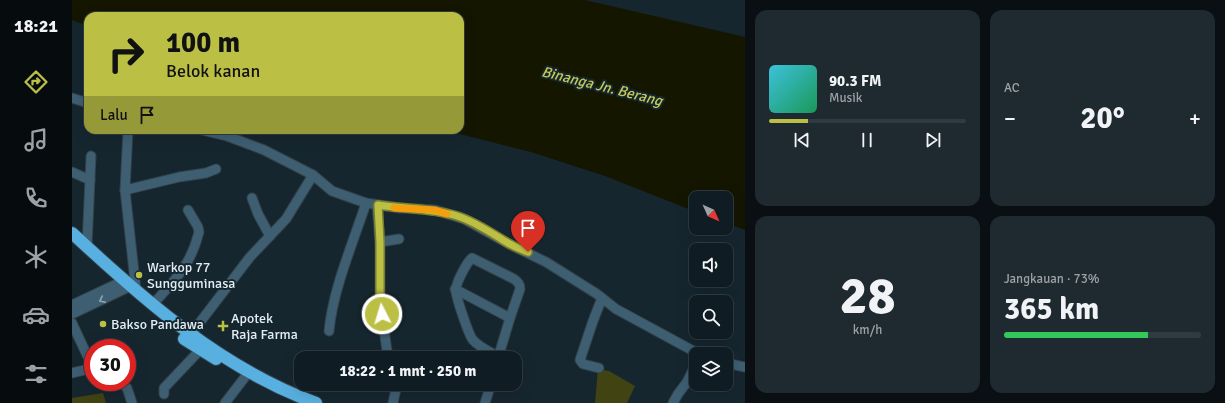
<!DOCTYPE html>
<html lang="id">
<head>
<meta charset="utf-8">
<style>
	:root { --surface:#101c23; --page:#1e2930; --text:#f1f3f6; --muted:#9ca1a6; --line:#303a41; --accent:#bbc045 }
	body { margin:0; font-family:Signika,sans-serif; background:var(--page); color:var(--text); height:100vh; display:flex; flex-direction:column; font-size:15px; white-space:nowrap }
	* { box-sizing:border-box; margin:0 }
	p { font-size:13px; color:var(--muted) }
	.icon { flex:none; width:22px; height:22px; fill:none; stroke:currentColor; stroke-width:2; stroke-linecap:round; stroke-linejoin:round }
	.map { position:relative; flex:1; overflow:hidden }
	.sheet { display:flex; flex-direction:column; gap:10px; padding:10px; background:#090f13; width:480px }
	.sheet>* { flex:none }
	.top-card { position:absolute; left:12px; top:12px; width:380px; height:122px; border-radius:12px; box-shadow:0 4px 16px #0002,0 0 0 1px var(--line); background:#bbc045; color:#111; overflow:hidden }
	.needle { width:26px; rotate:135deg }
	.fabs { position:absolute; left:617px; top:191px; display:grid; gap:8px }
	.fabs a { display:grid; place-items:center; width:44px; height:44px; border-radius:8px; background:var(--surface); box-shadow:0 4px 16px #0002,0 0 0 1px var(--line); font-size:20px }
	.speed { position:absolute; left:12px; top:339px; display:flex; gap:8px; font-size:20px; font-weight:700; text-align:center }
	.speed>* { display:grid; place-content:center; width:52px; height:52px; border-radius:50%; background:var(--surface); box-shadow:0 4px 16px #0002,0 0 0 1px var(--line); line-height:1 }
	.speed .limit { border:6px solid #d22; background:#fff; color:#111 }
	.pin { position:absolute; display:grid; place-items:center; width:34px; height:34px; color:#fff; margin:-41px -17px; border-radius:50% 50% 50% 0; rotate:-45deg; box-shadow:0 0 4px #0007 }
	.pin .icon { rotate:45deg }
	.me { position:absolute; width:44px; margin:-22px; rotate:355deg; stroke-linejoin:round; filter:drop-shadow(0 0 3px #0008) }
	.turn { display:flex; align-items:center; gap:14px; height:84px; padding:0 16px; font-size:18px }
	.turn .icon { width:52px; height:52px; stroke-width:2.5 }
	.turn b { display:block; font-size:28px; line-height:34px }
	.then { display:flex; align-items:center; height:38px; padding:0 16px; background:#0003; gap:8px; font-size:15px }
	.big { font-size:30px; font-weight:700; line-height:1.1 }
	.sheet .tile { flex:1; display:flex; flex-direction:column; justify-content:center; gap:6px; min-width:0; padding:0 14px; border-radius:12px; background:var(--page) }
	.sheet .dial { align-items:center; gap:0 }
	.dial b { font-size:52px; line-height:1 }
	.song { display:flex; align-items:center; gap:12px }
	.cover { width:48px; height:48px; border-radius:6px; background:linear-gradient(135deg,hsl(190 70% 55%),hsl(150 70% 35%)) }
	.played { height:4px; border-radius:2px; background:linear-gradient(90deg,var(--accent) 20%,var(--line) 20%) }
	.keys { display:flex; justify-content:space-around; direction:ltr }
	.heat { display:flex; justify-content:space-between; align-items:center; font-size:22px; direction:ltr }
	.charge { height:6px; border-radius:3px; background:linear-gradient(90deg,#34c759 73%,var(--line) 0) }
	.sheet .tiles { flex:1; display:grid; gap:10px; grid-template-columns:repeat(2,1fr) }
	.trip { position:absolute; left:222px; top:351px; width:228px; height:40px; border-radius:12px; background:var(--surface); box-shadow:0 4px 16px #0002,0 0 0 1px var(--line); font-weight:700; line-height:40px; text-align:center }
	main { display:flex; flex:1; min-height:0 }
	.tabs { display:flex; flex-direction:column; width:72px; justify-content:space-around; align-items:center; background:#060b0e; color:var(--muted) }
	.tabs .icon { width:28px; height:28px }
	.tabs .current { color:var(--accent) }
	.tabs b { font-size:18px; color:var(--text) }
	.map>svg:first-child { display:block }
	.green { fill:#414313 }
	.water { fill:#151600 }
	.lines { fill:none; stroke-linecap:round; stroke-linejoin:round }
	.minor-casing { stroke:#33424a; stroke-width:11 }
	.highway-casing { stroke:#33424a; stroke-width:14 }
	.minor { stroke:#3e5f72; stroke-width:9 }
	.highway { stroke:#58b0e0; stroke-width:12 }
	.oneway { stroke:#90a6b2 }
	.route-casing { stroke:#7a7d2d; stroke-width:10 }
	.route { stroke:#bbc045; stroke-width:7 }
	.slow { stroke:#f59e0b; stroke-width:7 }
	.poi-dot { fill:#bbc045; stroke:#16262f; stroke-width:1.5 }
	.labels { text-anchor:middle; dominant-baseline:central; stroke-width:4; stroke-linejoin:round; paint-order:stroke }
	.poi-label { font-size:14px; fill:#e2edf3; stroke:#16262f; text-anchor:start }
	.water-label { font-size:15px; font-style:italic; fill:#c4ca55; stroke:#16262f }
</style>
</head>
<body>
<main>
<nav class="tabs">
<b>18:21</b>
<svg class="icon current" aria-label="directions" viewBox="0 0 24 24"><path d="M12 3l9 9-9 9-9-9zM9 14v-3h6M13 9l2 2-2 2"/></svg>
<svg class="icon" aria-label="music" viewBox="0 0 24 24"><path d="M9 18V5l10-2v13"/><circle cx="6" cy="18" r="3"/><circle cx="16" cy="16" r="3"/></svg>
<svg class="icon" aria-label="phone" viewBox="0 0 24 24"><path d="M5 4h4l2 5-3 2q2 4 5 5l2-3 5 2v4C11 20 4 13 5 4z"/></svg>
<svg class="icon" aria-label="climate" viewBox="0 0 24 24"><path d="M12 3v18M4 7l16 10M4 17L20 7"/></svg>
<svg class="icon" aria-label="car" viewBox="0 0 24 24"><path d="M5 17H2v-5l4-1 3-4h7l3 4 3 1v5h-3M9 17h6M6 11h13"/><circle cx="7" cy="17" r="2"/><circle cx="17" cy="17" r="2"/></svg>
<svg class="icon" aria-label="filters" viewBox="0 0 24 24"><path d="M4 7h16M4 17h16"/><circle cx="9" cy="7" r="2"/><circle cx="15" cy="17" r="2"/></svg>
</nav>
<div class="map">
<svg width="673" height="403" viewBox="0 0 673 403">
	<rect width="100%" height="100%" fill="#16262f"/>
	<g class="green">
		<path d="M526,369L537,371L563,386L555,403H523Z"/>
		<path d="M31,393L34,403H0V398Z"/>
	</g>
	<path class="water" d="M0,0H513L673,37V230L654,223V198H624V212L533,176L459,152L372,130H388V16H16V26L0,20Z"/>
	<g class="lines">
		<defs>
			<g id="minor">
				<path d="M0,98L16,103"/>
				<path d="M56,130L53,190L64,290"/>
				<path d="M130,130L155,136L192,150L241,175L260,191L294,203L328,208L363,210L392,219L437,244L474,262L525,294L544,309L627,354"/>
				<path d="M0,172L18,180"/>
				<path d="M53,190L107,177L134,173L144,169"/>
				<path d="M180,198L186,214L198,236"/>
				<path d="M305,205L308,242V301L316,358"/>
				<path d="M308,242L327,239"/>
				<path d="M15,246L19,156"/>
				<path d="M383,289L438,318"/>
				<path d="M81,304C103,280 119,265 127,232L126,227L116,210"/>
				<path d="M0,305L53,280"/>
				<path d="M0,314L59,286"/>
				<path d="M0,323L21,368"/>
				<path d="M257,331C261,289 281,243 294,203"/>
				<path d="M119,334L178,257L214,219L241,175"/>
				<path d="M426,358L438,318L448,289C448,284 446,282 442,279L400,258C395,262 383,284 384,291C384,297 397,336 401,340C407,347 418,352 427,357"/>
				<path d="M654,363L673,367"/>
				<path d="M527,368L511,364L508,360L521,321L530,298"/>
				<path d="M0,373L21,368"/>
				<path d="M50,382L55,388L60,403"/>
				<path d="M92,394V388L128,350"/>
				<path d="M153,403L173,377"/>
				<path d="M321,403L325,384"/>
				<path d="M413,403L419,384"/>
				<path d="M601,403L606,394L615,382L624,364"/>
			</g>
			<g id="highway">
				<path d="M0,233C72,300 150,369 244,403"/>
				<path d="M112,339L144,359"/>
			</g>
		</defs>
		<use href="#minor" class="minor-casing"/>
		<use href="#highway" class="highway-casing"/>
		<use href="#minor" class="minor"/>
		<use href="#highway" class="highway"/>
	</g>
	<defs><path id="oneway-chevron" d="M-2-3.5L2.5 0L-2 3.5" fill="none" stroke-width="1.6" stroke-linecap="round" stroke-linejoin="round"/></defs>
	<use class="oneway" href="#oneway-chevron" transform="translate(30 300) rotate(155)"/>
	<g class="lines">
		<defs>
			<path id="route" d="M310,314L308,301V242L306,205C332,209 359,208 385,216C402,221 421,234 436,243C442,247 449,249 456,252"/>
		</defs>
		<use href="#route" class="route-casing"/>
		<use href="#route" class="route"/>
		<path class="slow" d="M322,208L363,210L375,214"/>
	</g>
	<g class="poi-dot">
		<circle cx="67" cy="275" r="4"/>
		<circle cx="31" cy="324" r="4"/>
		<path d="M149 320h4v4h4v4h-4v4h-4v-4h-4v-4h4z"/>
	</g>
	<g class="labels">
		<g class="poi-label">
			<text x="75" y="267">Warkop 77<tspan x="75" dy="16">Sungguminasa</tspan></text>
			<text x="159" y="318">Apotek<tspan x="159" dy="16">Raja Farma</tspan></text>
			<text x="39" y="324">Bakso Pandawa</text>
		</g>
		<g class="water-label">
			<text transform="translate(530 86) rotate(14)">Binanga Jn. Berang</text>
		</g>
	</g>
</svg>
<div class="fabs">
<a><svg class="needle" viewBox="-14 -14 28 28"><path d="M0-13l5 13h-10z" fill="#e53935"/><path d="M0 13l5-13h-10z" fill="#9ca1a6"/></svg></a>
<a><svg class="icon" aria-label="sound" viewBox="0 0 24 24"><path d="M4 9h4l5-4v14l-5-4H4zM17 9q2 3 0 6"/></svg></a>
<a><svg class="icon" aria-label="search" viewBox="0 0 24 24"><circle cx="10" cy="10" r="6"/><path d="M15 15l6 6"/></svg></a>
<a><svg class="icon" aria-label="layers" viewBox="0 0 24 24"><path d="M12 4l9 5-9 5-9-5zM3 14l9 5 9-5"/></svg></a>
</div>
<div class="speed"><div class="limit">30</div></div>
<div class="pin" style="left:456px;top:252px;background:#d93025"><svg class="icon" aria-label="arrive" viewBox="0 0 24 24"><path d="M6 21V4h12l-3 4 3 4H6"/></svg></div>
<svg class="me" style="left:310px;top:314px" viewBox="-20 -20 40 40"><circle r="17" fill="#bbc045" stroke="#fff" stroke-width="3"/><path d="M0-11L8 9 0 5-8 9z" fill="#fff"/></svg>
<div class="trip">18:22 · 1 mnt · 250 m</div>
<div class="top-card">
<div class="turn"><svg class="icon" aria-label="right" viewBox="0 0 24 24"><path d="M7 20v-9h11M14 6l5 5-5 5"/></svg><div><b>100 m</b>Belok kanan</div></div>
<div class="then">Lalu<svg class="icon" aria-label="arrive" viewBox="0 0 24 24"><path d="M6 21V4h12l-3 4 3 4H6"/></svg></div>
</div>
</div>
<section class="sheet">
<div class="tiles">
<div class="tile">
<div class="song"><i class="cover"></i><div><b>90.3 FM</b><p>Musik</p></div></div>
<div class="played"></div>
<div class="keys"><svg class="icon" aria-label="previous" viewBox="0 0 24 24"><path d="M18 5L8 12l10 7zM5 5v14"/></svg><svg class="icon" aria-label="pause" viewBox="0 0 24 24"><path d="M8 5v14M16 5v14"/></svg><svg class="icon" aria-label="next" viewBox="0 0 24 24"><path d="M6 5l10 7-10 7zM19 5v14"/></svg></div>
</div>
<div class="tile"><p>AC</p>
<div class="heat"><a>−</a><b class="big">20°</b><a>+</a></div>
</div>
<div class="tile dial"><b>28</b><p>km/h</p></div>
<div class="tile"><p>Jangkauan · 73%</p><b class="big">365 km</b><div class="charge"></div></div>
</div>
</section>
</main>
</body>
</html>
